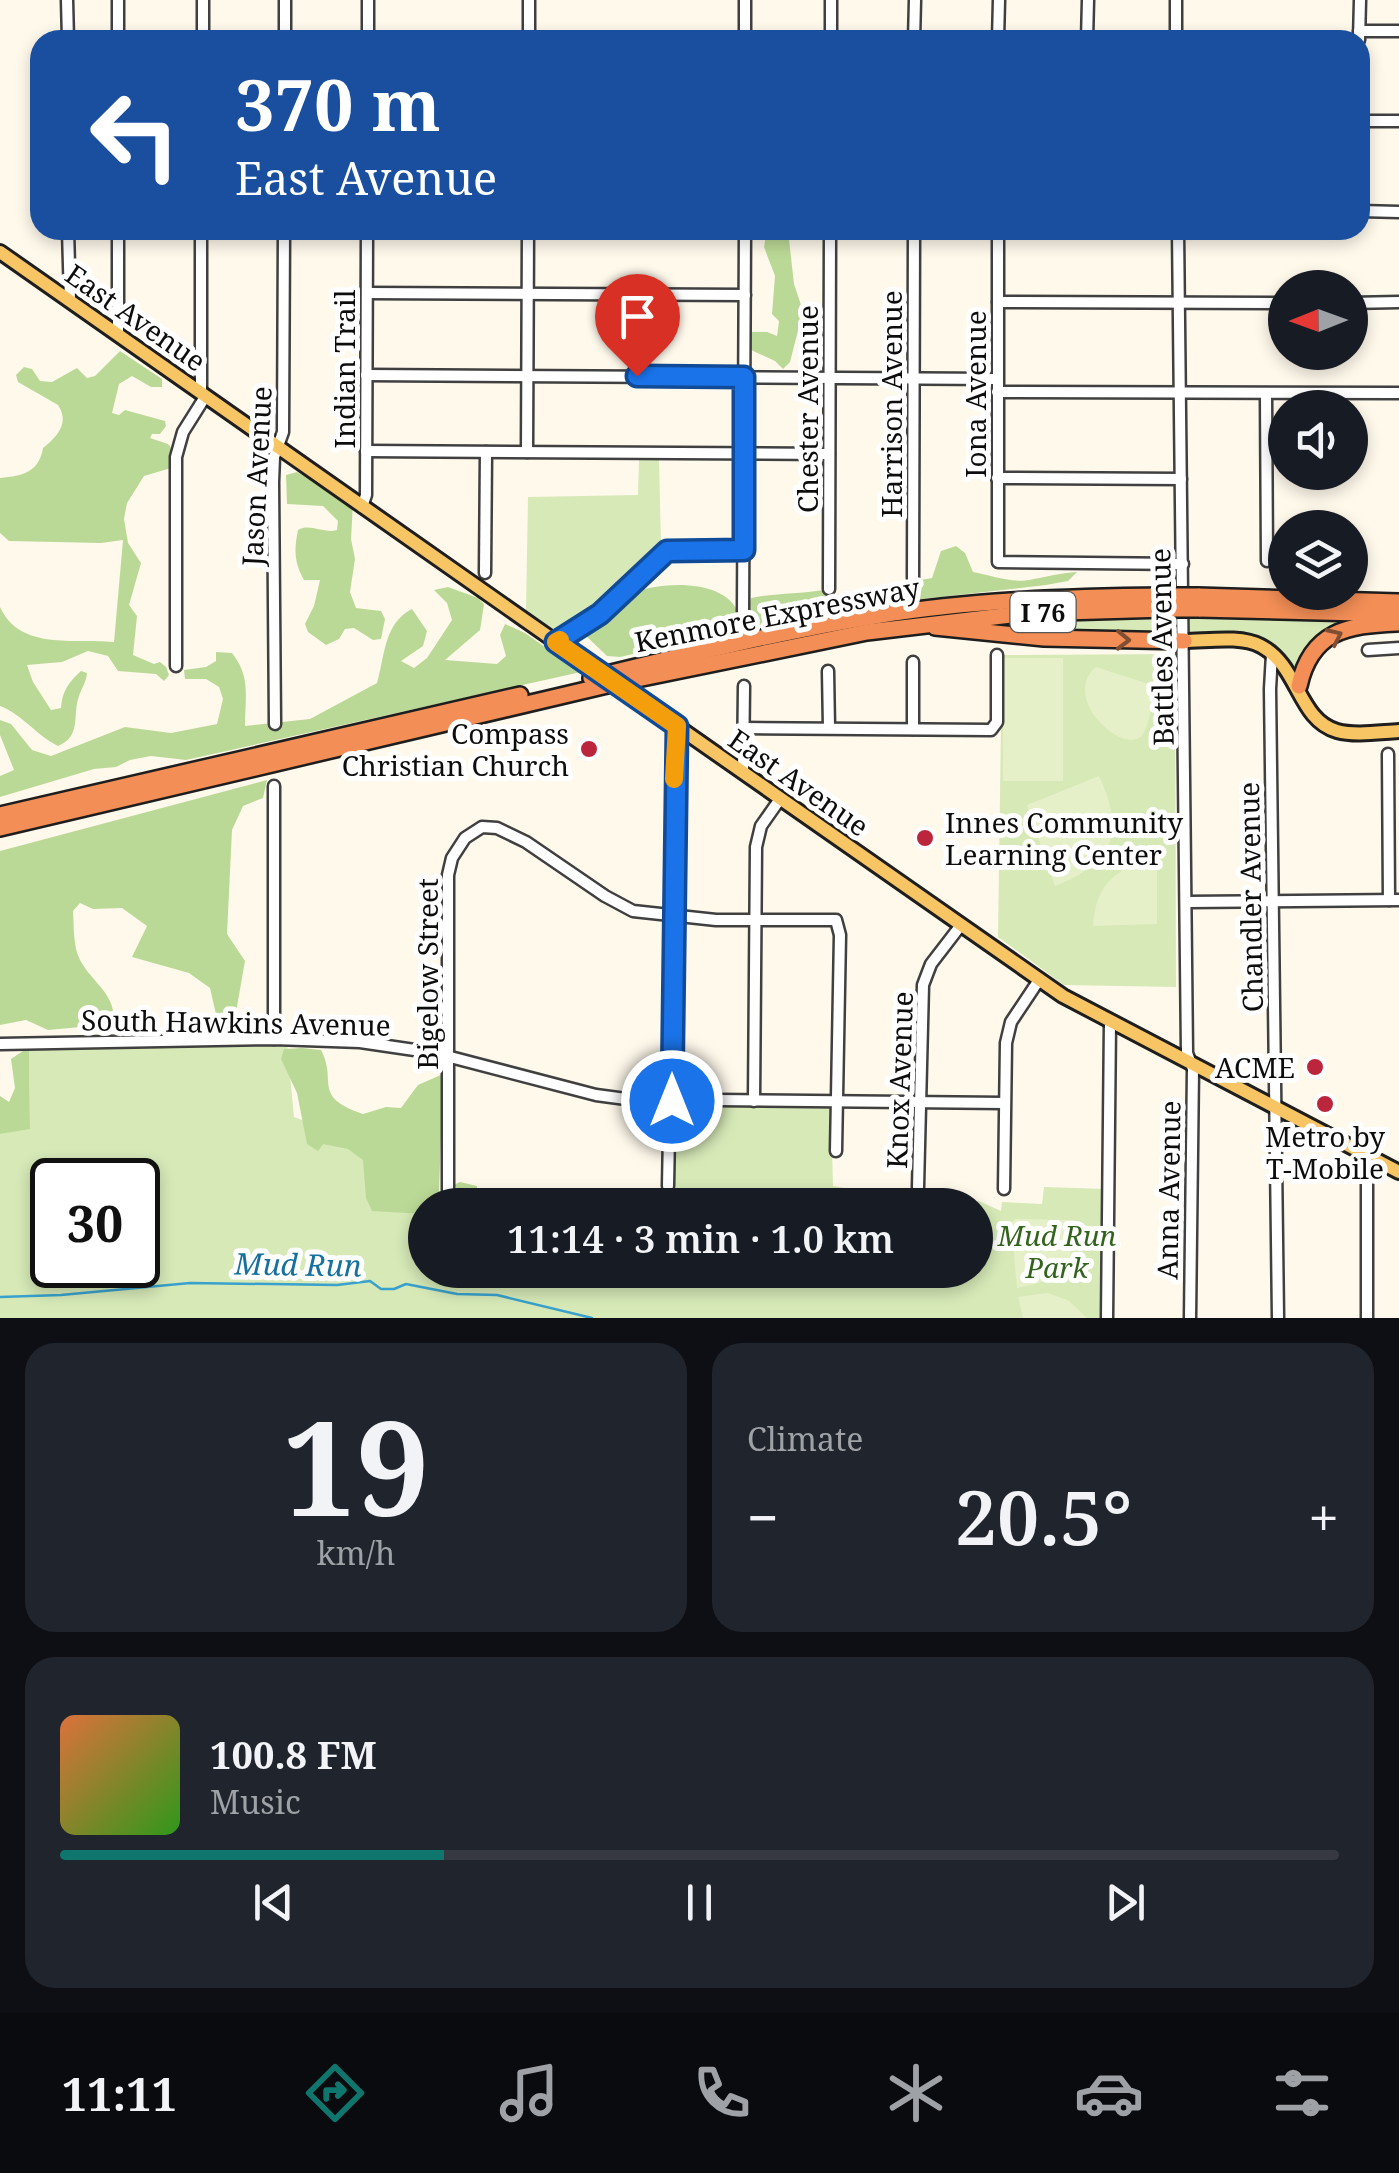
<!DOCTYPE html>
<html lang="en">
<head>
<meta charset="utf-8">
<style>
	:root { --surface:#171b24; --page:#20242c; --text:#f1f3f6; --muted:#9ea1a6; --line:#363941; --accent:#0f766e }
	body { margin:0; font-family:"Noto Serif",serif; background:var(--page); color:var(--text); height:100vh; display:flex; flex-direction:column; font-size:38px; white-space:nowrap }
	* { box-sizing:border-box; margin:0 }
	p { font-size:32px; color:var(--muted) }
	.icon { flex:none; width:55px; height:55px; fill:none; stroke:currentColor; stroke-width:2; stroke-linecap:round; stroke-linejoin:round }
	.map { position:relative; height:1318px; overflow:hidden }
	.panel { display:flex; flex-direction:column; gap:25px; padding:25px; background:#0d0f14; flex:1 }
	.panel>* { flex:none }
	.guide { position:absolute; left:30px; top:30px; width:1340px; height:210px; border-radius:30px; box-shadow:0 5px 15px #0003; background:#1a4fa0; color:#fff; overflow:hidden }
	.needle { width:65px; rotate:269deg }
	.fabs { position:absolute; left:1268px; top:270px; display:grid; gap:20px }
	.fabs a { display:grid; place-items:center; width:100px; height:100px; border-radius:50%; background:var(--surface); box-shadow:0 5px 15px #0003; font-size:50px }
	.speed { position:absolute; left:30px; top:1158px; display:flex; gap:20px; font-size:50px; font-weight:700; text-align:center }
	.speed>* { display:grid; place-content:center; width:130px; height:130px; border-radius:50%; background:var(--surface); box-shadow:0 5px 15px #0003; line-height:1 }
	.speed .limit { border:5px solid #111; border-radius:15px; background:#fff; color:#111 }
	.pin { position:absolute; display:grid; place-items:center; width:85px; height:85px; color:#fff; margin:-102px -42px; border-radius:50% 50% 50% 0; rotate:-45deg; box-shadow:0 0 10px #0007 }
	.pin .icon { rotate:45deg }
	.me { position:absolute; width:110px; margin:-55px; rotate:0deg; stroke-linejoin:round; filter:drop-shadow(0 0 8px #0008) }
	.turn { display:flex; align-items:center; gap:35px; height:210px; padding:0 40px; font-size:45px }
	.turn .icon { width:130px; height:130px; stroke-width:2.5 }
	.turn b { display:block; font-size:70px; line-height:85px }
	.big { font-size:75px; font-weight:600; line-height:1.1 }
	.panel .widget { flex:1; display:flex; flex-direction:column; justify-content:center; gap:15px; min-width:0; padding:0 35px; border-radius:30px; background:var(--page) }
	.panel .dial { align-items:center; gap:0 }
	.dial b { font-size:130px; line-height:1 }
	.song { display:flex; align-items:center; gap:30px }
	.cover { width:120px; height:120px; border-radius:15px; background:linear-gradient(135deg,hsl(20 70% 55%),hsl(110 70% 35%)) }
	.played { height:10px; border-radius:5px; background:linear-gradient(90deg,var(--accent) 30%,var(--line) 30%) }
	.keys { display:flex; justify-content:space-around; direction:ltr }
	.heat { display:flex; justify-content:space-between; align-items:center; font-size:55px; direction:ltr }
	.panel .tiles { flex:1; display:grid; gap:25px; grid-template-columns:1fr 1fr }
	.widget:last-child { grid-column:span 2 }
	.trip { position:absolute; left:408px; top:1188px; width:585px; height:100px; border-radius:50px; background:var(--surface); box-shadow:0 5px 15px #0003; font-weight:600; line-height:100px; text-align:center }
	.menu { display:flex; height:160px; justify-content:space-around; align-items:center; background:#090b0e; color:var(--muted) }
	.menu .icon { width:70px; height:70px }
	.menu .active { color:var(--accent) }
	.menu b { font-size:45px; color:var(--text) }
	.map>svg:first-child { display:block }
	.green { fill:#d6e9b7; fill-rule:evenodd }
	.forest { fill:#bbd996 }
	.pitch { fill:#e6f0c8 }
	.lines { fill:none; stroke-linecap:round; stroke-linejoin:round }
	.stream { stroke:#39a1cc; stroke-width:2.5 }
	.minor-casing { stroke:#404040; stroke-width:15 }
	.major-casing { stroke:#1e1e1e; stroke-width:18 }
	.highway-casing { stroke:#1e1e1e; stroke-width:20 }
	.minor { stroke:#fff; stroke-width:10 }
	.major { stroke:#f8c564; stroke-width:12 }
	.highway { stroke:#f38e56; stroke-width:15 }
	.major-bridge-casing { stroke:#1e1e1e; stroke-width:18; stroke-linecap:butt }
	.highway-bridge-casing { stroke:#1e1e1e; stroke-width:20; stroke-linecap:butt }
	.major-bridge { stroke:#f8c564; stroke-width:12 }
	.highway-bridge { stroke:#f38e56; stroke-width:15 }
	.oneway { stroke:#804e32 }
	.route-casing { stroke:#114b97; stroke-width:25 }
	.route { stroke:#1a73e8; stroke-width:18 }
	.slow { stroke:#f59e0b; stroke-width:18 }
	.poi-dot { fill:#bc263c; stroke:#fff; stroke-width:4 }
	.labels { text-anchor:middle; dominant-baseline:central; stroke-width:10; stroke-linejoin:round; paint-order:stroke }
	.shield { fill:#fff; stroke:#565656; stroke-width:2.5 }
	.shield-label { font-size:25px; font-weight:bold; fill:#0d0d0d }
	.street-label { font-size:28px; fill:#0d0d0d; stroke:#fff }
	.poi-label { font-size:28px; fill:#0d0d0d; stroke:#fff; text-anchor:end }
	.park-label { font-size:28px; font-style:italic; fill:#33641d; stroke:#fff }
	.water-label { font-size:30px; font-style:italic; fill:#17709d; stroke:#fff }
</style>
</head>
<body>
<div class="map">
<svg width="1399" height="1318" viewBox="0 0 1399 1318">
	<rect width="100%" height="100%" fill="#fff9ec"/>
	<g class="green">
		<path d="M639,459H659L661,546L602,606L558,632L526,610L528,497L638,495Z"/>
		<path d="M1177,616L1176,634L953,629L995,622Z"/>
		<path d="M1189,617L1359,620C1327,632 1304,640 1295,676L1280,654L1189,633Z"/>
		<path d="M1175,654L1176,987L1064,985L998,937L1002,655Z"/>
		<path d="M287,1044L294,1117L372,1147L425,1208V1270H975V1205H660L663,1197L671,1193L674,1113L678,1106H831L833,1186L879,1194L979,1201L1001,1211L1002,1202L1042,1204L1044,1187L1106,1189L1105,1318H0V1134L30,1128L29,1047ZM52,1180H138V1265H52Z"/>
	</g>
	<g class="forest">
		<path d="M767,230H788L794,284L803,311L790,362L783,369L775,361L751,350V332H767L777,336L779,321L772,314L775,276L764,247Z"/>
		<path d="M120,351L162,379V387H151L132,376L119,384L112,413L119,415L125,410L165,421L166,426L160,434H152L150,438L168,444L173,450L171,468L144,476L127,503L124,519L128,543L141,563L129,605L137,616L133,655L154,664L160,662L166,667L169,675L164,681L156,674L118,671L108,656L88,651L62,662L27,665L33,682L51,710L61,708C62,691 69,682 81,671L87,673C86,683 82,687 79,696C72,716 82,736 58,746C36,735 23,715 0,706V607C20,651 74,638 114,642L123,540L101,543L9,541L0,533V478C23,476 39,472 43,448C57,437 70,423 58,405L18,382L16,375L24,367L32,369L40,381L52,382L77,368L87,378L95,376Z"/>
		<path d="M297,472L353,504L351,539L355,559L350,592L356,608L381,611L385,619L381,639L373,640L354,628L345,629L339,639L326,645L308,632L305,624L314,606L320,580H304C294,562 294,550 298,530C311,523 323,534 337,530L338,521L323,506L287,504L286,475Z"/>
		<path d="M956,546L965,553L973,572C989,575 1012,583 1029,580C1045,577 1060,573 1077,572L1068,581L1046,585L824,610L620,657L607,656L584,634C596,619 607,606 625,596C654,581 727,576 739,615L747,614L751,598C775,593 799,594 824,590L830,596L932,578L941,551Z"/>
		<path d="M448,587L478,598L484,604L480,630L445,660L497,664L506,656L500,635L505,624L525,633L581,672L186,760L151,756L130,760L116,767L94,769L0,797V776L14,770L0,735V720L11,724L32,750L51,756L125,727L171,733L217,724L223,699L219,687L206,679H185L184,670L206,667L216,661V652L232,653C251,677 245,697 245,726L310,719L377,683C385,655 384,623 412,609L427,631L423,646L401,661L414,668L427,658L452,620L447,603L434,590Z"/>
		<path d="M267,780L263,798L243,806L232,830L227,934L245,961L233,1029L220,1032L210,988L189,973L132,957L147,926L122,908L93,909L80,903L73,911C74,926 73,947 80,960C93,984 116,993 114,1024L48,1030L26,1020L0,1025V851Z"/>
		<path d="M29,1047L30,1129L0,1134V1096L9,1102L15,1088L11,1059Z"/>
		<path d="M302,1048L321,1050C338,1082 311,1096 363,1114L386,1107L401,1108L418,1085L443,1074L439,1192L460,1182L477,1186V1191L454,1205H425V1214L372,1211L366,1198L363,1160L348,1149L323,1144L318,1151L307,1144L297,1093L281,1059L284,1049Z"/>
	</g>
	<g class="pitch">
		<rect x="1003" y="658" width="60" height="123"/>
		<path d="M1096,667L1155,686C1152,699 1151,723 1143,734C1126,759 1059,698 1096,667Z"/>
		<path d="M1099,776C1126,834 1113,863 1055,886L1027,805Z"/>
		<path d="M1144,862H1157V924L1093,926C1095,891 1110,871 1144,862Z"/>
		<path d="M1015,1219L1075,1220L1070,1257L1039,1283L1017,1288L1011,1223Z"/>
		<path d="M1047,1293L1068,1300L1087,1318H1023L1018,1297Z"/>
	</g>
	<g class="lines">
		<path class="stream" d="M0,1297L61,1295L190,1283L337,1285L370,1281L381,1289H394L406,1284L457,1294L497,1295L592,1318"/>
		<defs>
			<g id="minor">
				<path d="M67,0L68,40"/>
				<path d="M118,0V40"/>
				<path d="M745,0V40"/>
				<path d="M1176,0V40"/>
				<path d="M1359,31H1399"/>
				<path d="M203,40V0"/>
				<path d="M285,40V0"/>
				<path d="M368,40V0"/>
				<path d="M529,40V0"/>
				<path d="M831,40V0"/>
				<path d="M914,40L915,0"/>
				<path d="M998,40L999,0"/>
				<path d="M1087,40L1088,0"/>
				<path d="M1359,40L1360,0"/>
				<path d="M1360,121H1399"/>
				<path d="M1360,211L1399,212"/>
				<path d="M68,230L70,301"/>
				<path d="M118,230V334"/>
				<path d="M998,230V562L1183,564"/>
				<path d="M1178,230L1187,1053L1193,1069L1190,1318"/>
				<path d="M367,293L745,295"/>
				<path d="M998,302L1285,303"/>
				<path d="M1350,303L1399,302"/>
				<path d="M366,375L997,379"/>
				<path d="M997,392L1399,393"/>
				<path d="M201,393V230"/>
				<path d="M1266,394L1267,561"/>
				<path d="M366,451L829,454"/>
				<path d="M527,452L528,230"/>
				<path d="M997,478L1181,479"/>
				<path d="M362,507L366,495L367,230"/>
				<path d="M485,573L486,452"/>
				<path d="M913,578L914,230"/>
				<path d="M829,589L830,230"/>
				<path d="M743,612L745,230"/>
				<path d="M556,642L600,614L667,551L744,550"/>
				<path d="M1368,650L1399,648"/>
				<path d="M1272,654L1270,689L1278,1318"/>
				<path d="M176,666V457L183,432L205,397"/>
				<path d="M828,671L829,728"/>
				<path d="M275,724L273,482L274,457L283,432L284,230"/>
				<path d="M744,728L991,730L997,722V655"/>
				<path d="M913,729V662"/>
				<path d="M1388,754L1389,900"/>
				<path d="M743,772L744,686"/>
				<path d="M274,786V1039"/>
				<path d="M1187,902L1399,900"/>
				<path d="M0,1044L274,1039L360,1042L435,1053L596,1095L626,1099L1004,1103"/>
				<path d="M754,1101L756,847L761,826L780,799"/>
				<path d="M1367,1156V1318"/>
				<path d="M668,1186L677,727"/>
				<path d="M918,1187L923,985L931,964L961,925"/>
				<path d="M1004,1189L1006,1043L1011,1022L1039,980"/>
				<path d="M448,1190V875L452,858L465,838L482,827L497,828L526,842L605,896L633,911L716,920H836L840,935L836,1151"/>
				<path d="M1107,1318L1110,1022"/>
			</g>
			<g id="major">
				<path d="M0,252L569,651"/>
				<path d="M1184,641C1207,641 1240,635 1261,646C1299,666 1298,720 1337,731C1355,736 1380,732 1399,731"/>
				<path d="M638,699L1063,996L1399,1172"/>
			</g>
			<g id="highway">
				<path d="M1198,596L1399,602"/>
				<path d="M1199,609L1399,614"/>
				<path d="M935,627L1044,638L1184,641"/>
				<path d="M591,678C685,655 779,632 875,616C971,600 1068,597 1165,596"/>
				<path d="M1299,686C1311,631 1347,625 1397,623"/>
				<path d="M0,815L520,695"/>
				<path d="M0,828L603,686L867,632L1029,613L1166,609"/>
			</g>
		</defs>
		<use href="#minor" class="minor-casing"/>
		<use href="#major" class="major-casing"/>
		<use href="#highway" class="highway-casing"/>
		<use href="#minor" class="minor"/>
		<use href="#major" class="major"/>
		<use href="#highway" class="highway"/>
		<defs>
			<path id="major-bridge" d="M569,651L638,699"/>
			<g id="highway-bridge">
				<path d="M1165,596H1198"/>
				<path d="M1166,609H1199"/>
			</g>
		</defs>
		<use href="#major-bridge" class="major-bridge-casing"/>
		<use href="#highway-bridge" class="highway-bridge-casing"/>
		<use href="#major-bridge" class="major-bridge"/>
		<use href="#highway-bridge" class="highway-bridge"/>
	</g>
	<defs><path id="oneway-chevron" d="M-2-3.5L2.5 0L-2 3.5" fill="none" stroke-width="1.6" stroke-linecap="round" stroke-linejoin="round" transform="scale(2.5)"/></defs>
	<g class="oneway">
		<use href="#oneway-chevron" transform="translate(1335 636) rotate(-25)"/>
		<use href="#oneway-chevron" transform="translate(1123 640) rotate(1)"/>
	</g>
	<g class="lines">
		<defs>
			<path id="route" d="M637,376L744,377V550L667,551L600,614L556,642L677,726L672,1101"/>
		</defs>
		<use href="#route" class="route-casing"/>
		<use href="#route" class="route"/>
		<path class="slow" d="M560,640L556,642L677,726L674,779"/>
	</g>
	<g class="poi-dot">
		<circle cx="589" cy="749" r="10"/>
		<circle cx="925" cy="838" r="10"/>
		<circle cx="1315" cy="1067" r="10"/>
		<circle cx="1325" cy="1104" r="10"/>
	</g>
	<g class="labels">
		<rect class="shield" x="1010.5" y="592" width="65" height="40" rx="8"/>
		<g class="shield-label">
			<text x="1043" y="612">I 76</text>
		</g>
		<g class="street-label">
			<text transform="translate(136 317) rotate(35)">East Avenue</text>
			<text transform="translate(344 369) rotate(-90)">Indian Trail</text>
			<text transform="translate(975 394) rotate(-90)">Iona Avenue</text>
			<text transform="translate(891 404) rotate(-90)">Harrison Avenue</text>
			<text transform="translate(807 409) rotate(-90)">Chester Avenue</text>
			<text transform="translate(256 476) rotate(-87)">Jason Avenue</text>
			<text transform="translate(777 614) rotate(-11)">Kenmore Expressway</text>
			<text transform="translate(1161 647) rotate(-91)">Battles Avenue</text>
			<text transform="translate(799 782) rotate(35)">East Avenue</text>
			<text transform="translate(1250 897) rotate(-91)">Chandler Avenue</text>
			<text transform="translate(427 974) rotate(-90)">Bigelow Street</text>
			<text transform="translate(236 1022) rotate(1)">South Hawkins Avenue</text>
			<text transform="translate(899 1080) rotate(-88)">Knox Avenue</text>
			<text transform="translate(1168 1190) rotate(-89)">Anna Avenue</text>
		</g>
		<g class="poi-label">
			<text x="569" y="733">Compass<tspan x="569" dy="32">Christian Church</tspan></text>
			<text x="945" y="822" text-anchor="start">Innes Community<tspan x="945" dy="32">Learning Center</tspan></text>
			<text x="1295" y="1067">ACME</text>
			<text x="1325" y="1136" text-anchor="middle">Metro by<tspan x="1325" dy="32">T-Mobile</tspan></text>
		</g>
		<g class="park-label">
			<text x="1057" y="1235">Mud Run<tspan x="1057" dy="32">Park</tspan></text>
		</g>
		<g class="water-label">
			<text transform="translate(298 1264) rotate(1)">Mud Run</text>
		</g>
	</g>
</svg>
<div class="fabs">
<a><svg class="needle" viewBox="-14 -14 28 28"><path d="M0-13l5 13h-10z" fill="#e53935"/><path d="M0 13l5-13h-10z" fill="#9ea1a6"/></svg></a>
<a><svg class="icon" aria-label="sound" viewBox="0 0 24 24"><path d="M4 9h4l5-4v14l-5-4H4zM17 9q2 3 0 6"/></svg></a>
<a><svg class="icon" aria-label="layers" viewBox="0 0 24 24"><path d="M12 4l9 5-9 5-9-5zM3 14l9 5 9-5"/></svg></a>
</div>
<div class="speed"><div class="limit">30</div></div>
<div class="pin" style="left:637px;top:376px;background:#d93025"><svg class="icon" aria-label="arrive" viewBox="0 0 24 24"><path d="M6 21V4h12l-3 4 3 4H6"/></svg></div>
<svg class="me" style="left:672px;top:1101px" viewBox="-20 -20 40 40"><circle r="17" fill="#1a73e8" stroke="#fff" stroke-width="3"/><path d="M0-11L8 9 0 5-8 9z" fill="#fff"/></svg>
<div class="trip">11:14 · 3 min · 1.0 km</div>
<div class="guide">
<div class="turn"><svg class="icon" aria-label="left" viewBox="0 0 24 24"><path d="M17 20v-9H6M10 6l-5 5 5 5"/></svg><div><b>370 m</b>East Avenue</div></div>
</div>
</div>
<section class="panel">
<div class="tiles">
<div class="widget dial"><b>19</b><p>km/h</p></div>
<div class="widget"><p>Climate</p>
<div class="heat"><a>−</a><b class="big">20.5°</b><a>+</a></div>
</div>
<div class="widget">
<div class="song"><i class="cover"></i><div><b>100.8 FM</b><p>Music</p></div></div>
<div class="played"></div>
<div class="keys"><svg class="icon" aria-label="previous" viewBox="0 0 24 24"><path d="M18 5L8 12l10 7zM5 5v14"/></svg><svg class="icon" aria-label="pause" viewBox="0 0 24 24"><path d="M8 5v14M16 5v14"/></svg><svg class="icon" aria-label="next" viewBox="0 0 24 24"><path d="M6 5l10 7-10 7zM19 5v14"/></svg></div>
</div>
</div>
</section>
<nav class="menu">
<b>11:11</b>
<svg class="icon active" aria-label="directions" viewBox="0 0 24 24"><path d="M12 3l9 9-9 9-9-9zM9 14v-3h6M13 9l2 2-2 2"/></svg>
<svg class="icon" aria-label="music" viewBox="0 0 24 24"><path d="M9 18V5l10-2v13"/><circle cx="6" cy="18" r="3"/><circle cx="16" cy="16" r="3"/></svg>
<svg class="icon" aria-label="phone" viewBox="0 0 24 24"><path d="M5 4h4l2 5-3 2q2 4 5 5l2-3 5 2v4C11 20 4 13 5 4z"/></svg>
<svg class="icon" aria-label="climate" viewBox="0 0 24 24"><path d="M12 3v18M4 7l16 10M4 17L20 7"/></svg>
<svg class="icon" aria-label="car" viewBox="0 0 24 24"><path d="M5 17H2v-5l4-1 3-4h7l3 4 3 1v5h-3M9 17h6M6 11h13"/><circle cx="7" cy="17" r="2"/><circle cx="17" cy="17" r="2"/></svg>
<svg class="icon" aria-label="filters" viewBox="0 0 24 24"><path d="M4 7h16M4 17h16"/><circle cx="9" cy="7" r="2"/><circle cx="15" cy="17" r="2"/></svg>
</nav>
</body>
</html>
